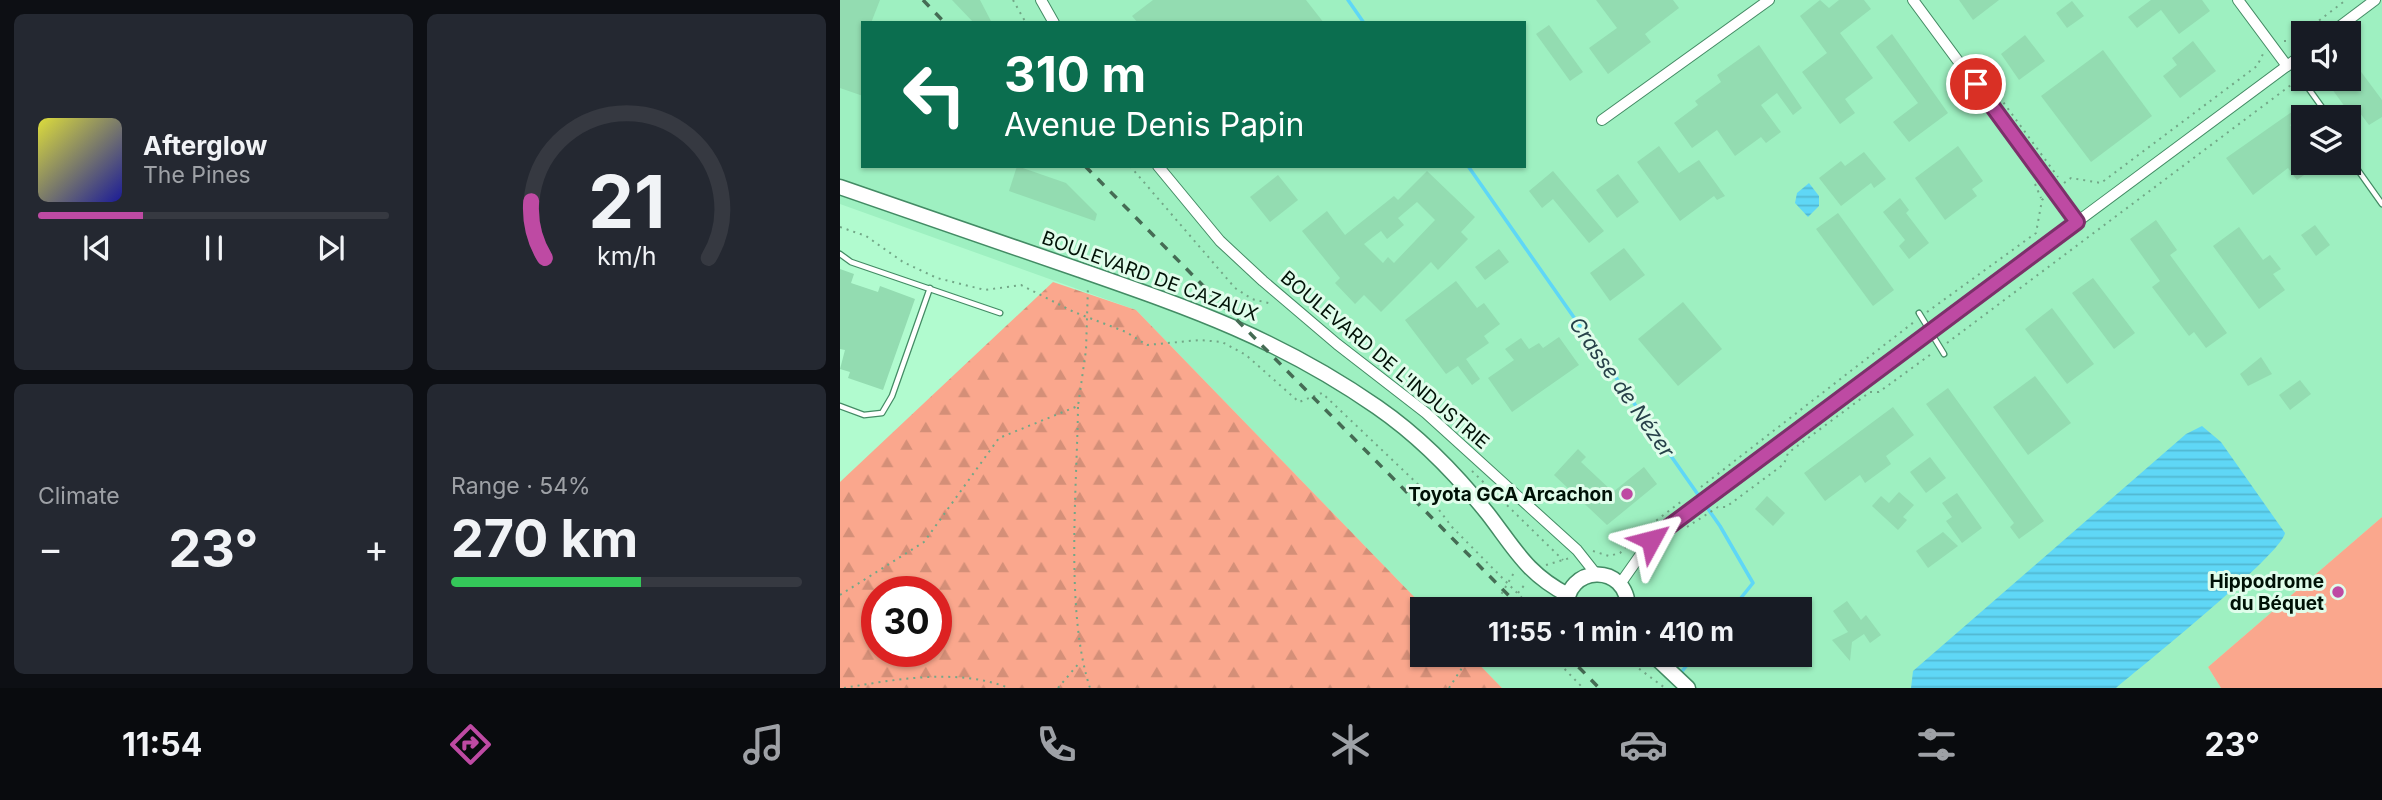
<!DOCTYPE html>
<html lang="en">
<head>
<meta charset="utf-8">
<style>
	:root { --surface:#171b24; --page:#242831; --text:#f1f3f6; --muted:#9ea1a6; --line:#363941; --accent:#be4aa3 }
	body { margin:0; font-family:Inter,sans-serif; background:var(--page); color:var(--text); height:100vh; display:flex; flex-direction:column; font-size:26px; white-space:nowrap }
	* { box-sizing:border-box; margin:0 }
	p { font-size:23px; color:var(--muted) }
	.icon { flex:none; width:38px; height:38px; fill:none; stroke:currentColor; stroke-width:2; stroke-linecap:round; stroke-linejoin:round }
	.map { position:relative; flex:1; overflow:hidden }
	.panel { display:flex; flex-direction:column; gap:14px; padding:14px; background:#0d0f14; width:840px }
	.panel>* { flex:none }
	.banner { position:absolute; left:21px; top:21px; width:665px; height:147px; border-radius:0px; box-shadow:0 2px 5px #0004; background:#0b6e4f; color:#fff; overflow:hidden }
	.buttons { position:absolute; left:1451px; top:21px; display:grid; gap:14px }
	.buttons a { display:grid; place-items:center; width:70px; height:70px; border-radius:0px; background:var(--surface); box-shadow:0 2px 5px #0004; font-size:35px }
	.speed { position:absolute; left:21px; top:576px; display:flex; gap:14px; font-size:35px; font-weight:700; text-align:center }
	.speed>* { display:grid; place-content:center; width:91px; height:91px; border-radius:50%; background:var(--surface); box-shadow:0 2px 5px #0004; line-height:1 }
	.speed .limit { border:10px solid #d22; background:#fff; color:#111 }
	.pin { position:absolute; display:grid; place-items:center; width:60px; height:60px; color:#fff; margin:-30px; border:4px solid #fff; border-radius:50%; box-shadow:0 2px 7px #0007 }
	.me { position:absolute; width:77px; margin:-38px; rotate:52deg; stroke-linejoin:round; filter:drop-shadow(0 0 5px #0008) }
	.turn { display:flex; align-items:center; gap:24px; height:147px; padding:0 28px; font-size:32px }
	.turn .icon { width:91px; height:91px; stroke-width:2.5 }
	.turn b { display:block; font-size:49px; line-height:60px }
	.big { font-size:52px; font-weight:700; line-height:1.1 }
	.panel .tile { flex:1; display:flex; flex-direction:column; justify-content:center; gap:10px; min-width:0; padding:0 24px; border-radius:10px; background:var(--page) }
	.panel .dial { align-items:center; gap:0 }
	.dial svg { height:182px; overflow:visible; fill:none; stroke:var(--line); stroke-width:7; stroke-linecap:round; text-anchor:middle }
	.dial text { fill:var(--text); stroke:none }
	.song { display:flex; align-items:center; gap:21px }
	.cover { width:84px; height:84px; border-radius:10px; background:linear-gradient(135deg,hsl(60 70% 55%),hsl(240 70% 35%)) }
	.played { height:7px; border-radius:4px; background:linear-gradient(90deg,var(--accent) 30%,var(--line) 30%) }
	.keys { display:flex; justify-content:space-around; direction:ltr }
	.heat { display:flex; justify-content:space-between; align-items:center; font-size:38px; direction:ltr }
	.charge { height:10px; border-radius:5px; background:linear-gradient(90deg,#34c759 54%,var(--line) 0) }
	.panel .tiles { flex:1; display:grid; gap:14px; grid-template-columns:repeat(2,1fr) }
	.trip { position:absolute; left:570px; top:597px; width:402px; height:70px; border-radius:0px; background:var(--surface); box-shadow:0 2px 5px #0004; font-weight:700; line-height:70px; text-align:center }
	.menu { display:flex; height:112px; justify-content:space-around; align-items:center; background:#090b0e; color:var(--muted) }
	.menu .icon { width:49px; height:49px }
	.menu .on { color:var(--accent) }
	.menu b { font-size:32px; color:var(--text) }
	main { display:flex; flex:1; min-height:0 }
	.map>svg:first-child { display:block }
	.built { fill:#9ef0c1; fill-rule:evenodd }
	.grass { fill:#faa78d }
	.forest { fill:url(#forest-firs); fill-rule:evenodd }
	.water { fill:url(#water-rules) }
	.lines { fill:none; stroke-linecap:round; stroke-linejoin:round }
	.stream { stroke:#5fd7f6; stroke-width:3.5 }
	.building { fill:#93dcb1; fill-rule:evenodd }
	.lane-casing { stroke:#438b64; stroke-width:7 }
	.street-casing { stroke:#438b64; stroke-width:12 }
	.secondary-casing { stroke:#438b64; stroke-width:17 }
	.path { stroke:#72a787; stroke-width:2; stroke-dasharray:2 5; stroke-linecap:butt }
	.lane { stroke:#fff; stroke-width:4.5 }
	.street { stroke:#fff; stroke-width:10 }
	.secondary { stroke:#fff; stroke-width:14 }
	.rail { stroke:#456c54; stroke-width:3.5; stroke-dasharray:9 9; stroke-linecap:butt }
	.route-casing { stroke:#7c306a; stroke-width:18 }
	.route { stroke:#be4aa3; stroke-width:12 }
	.poi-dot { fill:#be4aa3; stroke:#e0fdeb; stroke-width:2.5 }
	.labels { text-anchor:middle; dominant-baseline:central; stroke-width:6; stroke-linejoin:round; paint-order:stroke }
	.street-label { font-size:19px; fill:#001106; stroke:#e0fdeb }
	.poi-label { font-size:19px; font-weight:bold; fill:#001106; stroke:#e0fdeb; text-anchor:end }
	.water-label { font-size:21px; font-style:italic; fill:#274149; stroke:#e0fdeb }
</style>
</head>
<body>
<main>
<section class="panel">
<div class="tiles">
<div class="tile">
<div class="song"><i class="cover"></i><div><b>Afterglow</b><p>The Pines</p></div></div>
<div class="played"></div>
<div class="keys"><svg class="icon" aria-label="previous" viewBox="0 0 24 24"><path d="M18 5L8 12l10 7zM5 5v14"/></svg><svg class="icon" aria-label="pause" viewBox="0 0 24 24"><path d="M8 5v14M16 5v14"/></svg><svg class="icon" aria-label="next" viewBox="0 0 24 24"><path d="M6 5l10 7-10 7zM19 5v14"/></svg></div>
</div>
<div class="tile dial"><svg viewBox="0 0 100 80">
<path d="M14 69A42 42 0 1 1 86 69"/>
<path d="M14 69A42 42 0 0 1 8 44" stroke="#be4aa3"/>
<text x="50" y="56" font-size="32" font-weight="700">21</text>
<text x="50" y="72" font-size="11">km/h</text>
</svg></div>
<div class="tile"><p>Climate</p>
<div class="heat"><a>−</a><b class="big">23°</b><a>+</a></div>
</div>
<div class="tile"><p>Range · 54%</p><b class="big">270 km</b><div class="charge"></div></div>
</div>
</section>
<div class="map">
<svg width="1542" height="688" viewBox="0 0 1542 688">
	<defs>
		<pattern id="forest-firs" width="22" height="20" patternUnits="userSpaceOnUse" patternTransform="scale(1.75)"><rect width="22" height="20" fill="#faa78d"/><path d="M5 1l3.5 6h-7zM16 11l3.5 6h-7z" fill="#d48f78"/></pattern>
		<pattern id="water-rules" width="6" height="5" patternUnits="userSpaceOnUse" patternTransform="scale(1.75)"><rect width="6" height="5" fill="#5fd7f6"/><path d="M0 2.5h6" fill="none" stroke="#51b8d1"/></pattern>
	</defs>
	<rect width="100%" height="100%" fill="#b1fbcf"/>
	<path class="built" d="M0,0H1542V517L1368,667L1381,688H662L630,655L961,654V609H586L296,310L0,204ZM23,23H684V166H23ZM1463,33H1508V79H1463ZM1463,117H1508V163H1463Z"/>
	<path class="grass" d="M1542,517V688H1381L1368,667Z"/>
	<path class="forest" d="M213,282L296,310L586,609H583V654L630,655L662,688H0V482ZM37,592H96V651H37Z"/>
	<g class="water">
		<path d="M969,183L979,196V206L968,217L955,203L957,193Z"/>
		<path d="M1362,426L1381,442L1445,533C1442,554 1301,667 1276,688H1071L1073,671L1346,434Z"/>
	</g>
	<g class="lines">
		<g class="stream">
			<path d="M508,0L524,23"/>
			<path d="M628,166L880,526L913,583L892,609"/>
			<path d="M839,675L856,654"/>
		</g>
	</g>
	<g class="building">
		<path d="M0,0H40L31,23H23V96L0,88Z"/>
		<path d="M112,0H140L152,23H134Z"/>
		<path d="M313,0H466L484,23H298L292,16Z"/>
		<path d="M756,0H833L839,8L805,34L811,42L768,74L749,48L777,28Z"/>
		<path d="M980,0L989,8L999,0H1024L1031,9L1000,33L1033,78L1005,99L1015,113L1000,124L962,72L987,53L960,16Z"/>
		<path d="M1119,0H1159L1133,20Z"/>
		<path d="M1311,0H1362L1370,11L1339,34L1321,10L1297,28L1288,17Z"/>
		<path d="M1232,1L1244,16L1227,28L1216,13Z"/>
		<path d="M709,25L743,72L730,81L696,34Z"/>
		<path d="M1052,34L1108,113L1069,142L1053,122L1078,103L1036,47Z"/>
		<path d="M1185,35L1205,61L1179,80L1161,54Z"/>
		<path d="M1353,41L1376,71L1340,98L1323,76L1337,65L1332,58Z"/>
		<path d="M919,45L962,108L953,115L937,93L921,105L941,132L926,143L921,137L895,156L877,130L852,148L834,123L858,105L855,101L881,82L877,75Z"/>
		<path d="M1263,50L1312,116L1251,162L1201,96Z"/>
		<path d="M1519,69L1542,100V117L1529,125L1520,113L1513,118L1492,89Z"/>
		<path d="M1453,111L1459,119L1450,125L1463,143V163H1481L1457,180L1448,168L1413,195L1386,158Z"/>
		<path d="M819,146L839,173L859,160L885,196L877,200L874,196L840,221L797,162Z"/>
		<path d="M1118,146L1143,181L1132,189L1137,196L1105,220L1075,178Z"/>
		<path d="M1024,152L1046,179L1034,188L1031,183L1001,206L979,178L1001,161L1005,166Z"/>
		<path d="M177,166L226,183L257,214L255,221L169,191Z"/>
		<path d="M587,171L635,217L621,232L628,239L598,270L591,262L541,312L524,295L515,304L495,283L500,278L462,231L487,211L505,235L554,196L558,200ZM577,202L595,220L554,263L548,257L543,263L524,244L541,231L547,239L564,225L558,218Z"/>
		<path d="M713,171L764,231L749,243L713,199L702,208L689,191Z"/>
		<path d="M778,174L799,202L777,218L756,190Z"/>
		<path d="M438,175L458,200L430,222L410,197Z"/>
		<path d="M1060,198L1069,210L1066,213L1089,243L1069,259L1059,246L1065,240L1043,212Z"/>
		<path d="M998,213L1054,290L1033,306L976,229Z"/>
		<path d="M1316,220L1337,250L1330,255L1387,333L1366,348L1354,332L1349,336L1312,287L1320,281L1290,239Z"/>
		<path d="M1475,225L1490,245L1476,256L1461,235Z"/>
		<path d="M1399,227L1423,260L1430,255L1441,269L1433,274L1445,290L1419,309L1373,246Z"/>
		<path d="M784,248L805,275L770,301L750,273Z"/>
		<path d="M659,249L669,262L645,280L635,267Z"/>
		<path d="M0,269L14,274L11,283L38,292L40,286L75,299L43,390L8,378L10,372L0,369L5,350L0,349Z"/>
		<path d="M1253,278L1295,333L1274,349L1232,293Z"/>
		<path d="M616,281L637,308L644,303L660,324L644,336L649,343L626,359L640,379L632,385L618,366L606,374L565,320Z"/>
		<path d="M843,302L882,349L838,386L798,339Z"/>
		<path d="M1212,308L1254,364L1227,384L1185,329Z"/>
		<path d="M719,337L739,365L672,412L648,378L674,360L665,349L681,338L689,349L699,343L703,348Z"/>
		<path d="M1421,357L1432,374L1408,386L1400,374Z"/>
		<path d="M1195,376L1231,423L1188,455L1153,407Z"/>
		<path d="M1460,380L1471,394L1450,410L1439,395Z"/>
		<path d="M1108,388L1204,521L1179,539L1170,527L1174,523L1086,404Z"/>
		<path d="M1053,407L1074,435L1046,456L1051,464L1025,483L1020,475L985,501L964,473Z"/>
		<path d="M738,449L746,457L741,462L773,492L804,467L817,484L767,525L714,475Z"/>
		<path d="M1090,457L1106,478L1086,493L1070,472Z"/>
		<path d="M1059,492L1074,505L1063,517L1067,520L1058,530L1032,506L1041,496L1049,503Z"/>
		<path d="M1117,493L1142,528L1122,543L1106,521L1112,517L1102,503Z"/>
		<path d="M927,496L945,513L933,526L915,509Z"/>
		<path d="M1103,532L1118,546L1088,568L1076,551Z"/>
		<path d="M1007,601L1021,620L1026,615L1041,635L1030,643L1024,634L1012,642L1010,661L992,640L1008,632L993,611Z"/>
	</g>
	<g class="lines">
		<defs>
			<g id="lane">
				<path d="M1451,64L1489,117"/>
				<path d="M1508,156L1542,204"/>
				<path d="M0,254L11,262L160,313"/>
				<path d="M1079,313L1104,354"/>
				<path d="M0,406L24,415L42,413L52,396L90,288"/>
			</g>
			<g id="street">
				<path d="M201,0L214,23"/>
				<path d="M1073,0L1237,222"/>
				<path d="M1398,0L1447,66"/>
				<path d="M1491,33L1535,0"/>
				<path d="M762,120L929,0"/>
				<path d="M318,166L380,241L423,281L497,344L586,413L737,550L756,574"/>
				<path d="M780,584L811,540L821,531L1463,54"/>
			</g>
			<g id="secondary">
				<path d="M0,187C80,214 160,242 240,270C352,309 439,339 537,407C579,436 617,475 648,514C675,549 687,574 728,595"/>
				<path d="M727,609C724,565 788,561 788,609"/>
				<path d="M812,654L848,688"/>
			</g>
		</defs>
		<use href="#lane" class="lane-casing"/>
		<use href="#street" class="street-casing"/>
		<use href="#secondary" class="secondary-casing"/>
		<g class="path">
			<path d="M173,0L186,23"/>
			<path d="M1444,41H1452L1506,0"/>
			<path d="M1147,80L1218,177"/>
			<path d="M290,166L395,288L412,299L432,304"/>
			<path d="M1224,183L1231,178L1261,183L1417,66L1424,52"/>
			<path d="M1195,184L1201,198"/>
			<path d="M0,227L26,236L63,262L97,278L145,290L181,285L234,312L286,332L307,345L360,340L382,342L406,355L459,402L482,393L584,490L612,527L693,609"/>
			<path d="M1087,312L1196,233L1202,200L1205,197"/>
			<path d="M1107,343L1455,82"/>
			<path d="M238,407C237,489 225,612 250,688"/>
			<path d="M632,471L723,560"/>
			<path d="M861,487L1074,322"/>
			<path d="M847,527L878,507H886L944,464L948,453L1030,392H1039L1094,352"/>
			<path d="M753,551L769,556L780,553L801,532L842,501"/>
			<path d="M706,565L730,558"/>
			<path d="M678,593L686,583"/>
			<path d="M0,595L84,542L159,438L238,406L246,350L248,286"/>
			<path d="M662,609L655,605L675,571"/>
			<path d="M710,654L743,688"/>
			<path d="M746,654L790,662L825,688"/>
			<path d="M4,688C57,679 118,668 169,688"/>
			<path d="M218,688L240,662"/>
			<path d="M609,688L631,654"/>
		</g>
		<use href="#lane" class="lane"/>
		<use href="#street" class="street"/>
		<use href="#secondary" class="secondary"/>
		<g class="rail">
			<path d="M83,0L105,23"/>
			<path d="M245,166L682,609"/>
			<path d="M726,654L759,688"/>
		</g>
	</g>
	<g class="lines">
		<defs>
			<path id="route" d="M811,540L1237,222L1136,84"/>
		</defs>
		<use href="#route" class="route-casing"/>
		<use href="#route" class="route"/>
	</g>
	<g class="poi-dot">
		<circle cx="787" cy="494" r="7"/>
		<circle cx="1498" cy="592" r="7"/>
	</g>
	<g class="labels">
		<g class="street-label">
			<text transform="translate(310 276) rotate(20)">BOULEVARD DE CAZAUX</text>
			<text transform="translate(545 360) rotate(40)">BOULEVARD DE L'INDUSTRIE</text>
		</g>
		<g class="poi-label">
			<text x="773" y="494">Toyota GCA Arcachon</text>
			<text x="1484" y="581">Hippodrome<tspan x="1484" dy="22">du Béquet</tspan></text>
		</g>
		<g class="water-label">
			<text transform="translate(782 387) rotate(55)">Crasse de Nézer</text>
		</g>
	</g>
</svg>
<div class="buttons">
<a><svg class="icon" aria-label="sound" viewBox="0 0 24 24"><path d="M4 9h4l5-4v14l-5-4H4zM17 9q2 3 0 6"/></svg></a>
<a><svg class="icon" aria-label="layers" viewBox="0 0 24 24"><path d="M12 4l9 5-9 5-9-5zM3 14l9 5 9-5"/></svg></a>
</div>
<div class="speed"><div class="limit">30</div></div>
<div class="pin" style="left:1136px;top:84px;background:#d93025"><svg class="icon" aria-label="arrive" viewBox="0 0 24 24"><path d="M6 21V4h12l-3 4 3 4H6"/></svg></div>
<svg class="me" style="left:811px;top:540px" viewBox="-20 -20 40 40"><path d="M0-17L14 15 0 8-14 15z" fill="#be4aa3" stroke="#fff" stroke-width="4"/></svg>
<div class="trip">11:55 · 1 min · 410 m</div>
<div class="banner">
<div class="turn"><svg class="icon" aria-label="left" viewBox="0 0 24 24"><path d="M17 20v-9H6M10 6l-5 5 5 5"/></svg><div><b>310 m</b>Avenue Denis Papin</div></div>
</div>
</div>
</main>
<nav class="menu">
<b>11:54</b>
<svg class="icon on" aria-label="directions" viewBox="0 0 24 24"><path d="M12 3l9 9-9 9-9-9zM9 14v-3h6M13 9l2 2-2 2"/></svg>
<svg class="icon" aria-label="music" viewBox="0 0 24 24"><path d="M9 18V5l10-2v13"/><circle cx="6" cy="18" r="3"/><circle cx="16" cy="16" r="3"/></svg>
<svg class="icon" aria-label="phone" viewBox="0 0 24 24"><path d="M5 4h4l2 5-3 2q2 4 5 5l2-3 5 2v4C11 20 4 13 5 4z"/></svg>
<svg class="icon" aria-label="climate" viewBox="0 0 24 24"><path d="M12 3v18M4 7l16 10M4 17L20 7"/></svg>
<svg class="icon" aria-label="car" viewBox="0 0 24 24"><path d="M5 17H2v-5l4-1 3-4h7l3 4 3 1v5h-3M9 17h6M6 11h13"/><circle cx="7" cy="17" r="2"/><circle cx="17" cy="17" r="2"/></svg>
<svg class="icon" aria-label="filters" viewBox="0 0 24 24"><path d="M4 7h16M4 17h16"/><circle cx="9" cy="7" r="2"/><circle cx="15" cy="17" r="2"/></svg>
<b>23°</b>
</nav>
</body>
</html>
